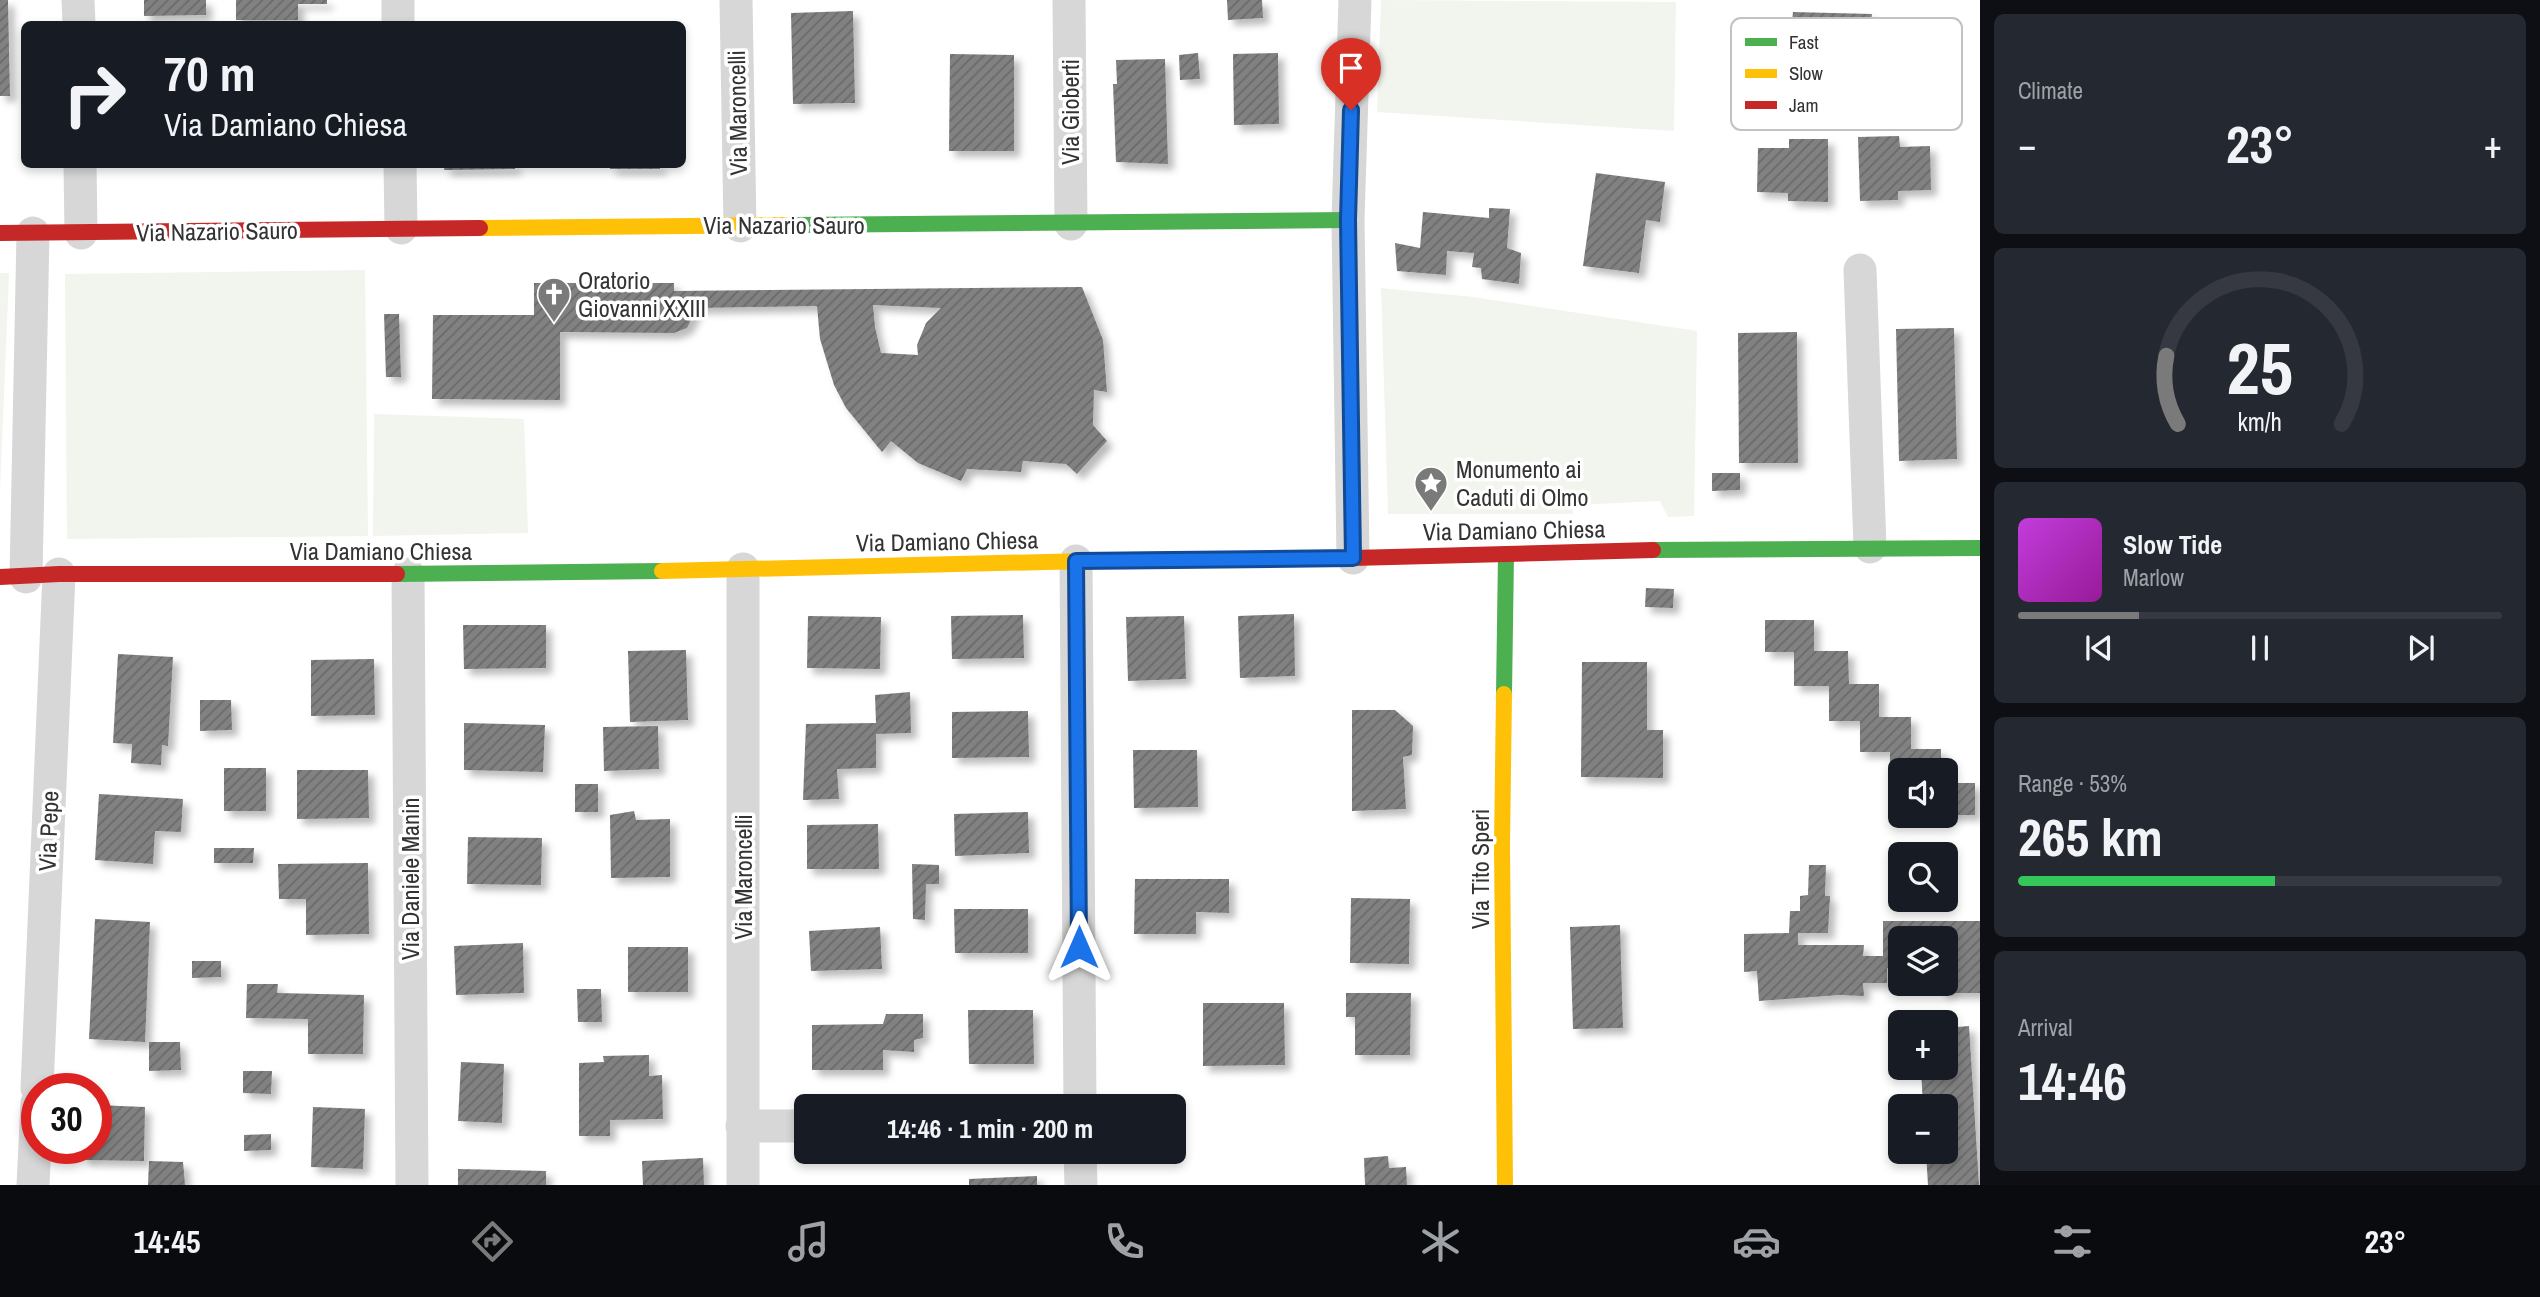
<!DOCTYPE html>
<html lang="en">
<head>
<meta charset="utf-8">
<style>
	:root { --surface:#171b24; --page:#242831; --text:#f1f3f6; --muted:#9ea1a6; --line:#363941; --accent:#7a7a7a }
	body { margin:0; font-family:"Archivo Narrow",sans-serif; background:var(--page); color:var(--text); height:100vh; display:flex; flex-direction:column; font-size:26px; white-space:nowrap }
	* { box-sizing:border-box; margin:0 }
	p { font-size:23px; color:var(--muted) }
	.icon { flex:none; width:38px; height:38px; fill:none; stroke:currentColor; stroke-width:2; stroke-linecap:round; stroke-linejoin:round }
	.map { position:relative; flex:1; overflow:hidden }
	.side { display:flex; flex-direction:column; gap:14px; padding:14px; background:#0d0f14; width:560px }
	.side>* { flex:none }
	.banner { position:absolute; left:21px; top:21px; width:665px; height:147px; border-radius:10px; box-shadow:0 4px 10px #0003; background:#171b24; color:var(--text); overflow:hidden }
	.fabs { position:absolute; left:1888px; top:758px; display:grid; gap:14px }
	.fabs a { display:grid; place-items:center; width:70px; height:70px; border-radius:10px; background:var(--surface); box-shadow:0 4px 10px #0003; font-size:35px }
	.speed { position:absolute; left:21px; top:1073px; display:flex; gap:14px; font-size:35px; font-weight:700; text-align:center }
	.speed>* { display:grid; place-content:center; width:91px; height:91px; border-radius:50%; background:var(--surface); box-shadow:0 4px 10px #0003; line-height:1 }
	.speed .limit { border:10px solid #d22; background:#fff; color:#111 }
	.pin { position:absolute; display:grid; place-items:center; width:60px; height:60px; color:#fff; margin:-72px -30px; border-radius:50% 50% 50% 0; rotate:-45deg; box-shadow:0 0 7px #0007 }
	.pin .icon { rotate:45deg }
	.me { position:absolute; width:77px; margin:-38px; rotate:0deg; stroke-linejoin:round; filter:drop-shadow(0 0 5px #0008) }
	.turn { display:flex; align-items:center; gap:24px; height:147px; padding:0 28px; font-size:32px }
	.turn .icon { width:91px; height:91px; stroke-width:2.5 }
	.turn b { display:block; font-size:49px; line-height:60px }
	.big { font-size:52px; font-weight:700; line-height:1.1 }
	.side .widget { flex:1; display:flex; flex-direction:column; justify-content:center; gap:10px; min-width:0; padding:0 24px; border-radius:10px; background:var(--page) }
	.side .dial { align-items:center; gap:0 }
	.dial svg { height:182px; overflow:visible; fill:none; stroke:var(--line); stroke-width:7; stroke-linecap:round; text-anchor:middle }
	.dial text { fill:var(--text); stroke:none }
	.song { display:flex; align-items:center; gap:21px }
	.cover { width:84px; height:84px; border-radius:10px; background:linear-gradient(135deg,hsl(290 70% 55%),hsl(300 70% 35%)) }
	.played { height:7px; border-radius:4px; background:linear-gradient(90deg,var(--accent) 25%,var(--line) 25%) }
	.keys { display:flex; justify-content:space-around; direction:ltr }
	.heat { display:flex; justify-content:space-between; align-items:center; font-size:38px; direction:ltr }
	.charge { height:10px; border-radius:5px; background:linear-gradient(90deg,#34c759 53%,var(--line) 0) }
	.trip { position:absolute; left:794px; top:1094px; width:392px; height:70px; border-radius:10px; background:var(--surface); box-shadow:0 4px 10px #0003; font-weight:700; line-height:70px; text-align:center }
	.tab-bar { display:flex; height:112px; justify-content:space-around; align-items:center; background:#090b0e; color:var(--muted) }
	.tab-bar .icon { width:49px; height:49px }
	.tab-bar .selected { color:var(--accent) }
	.tab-bar b { font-size:32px; color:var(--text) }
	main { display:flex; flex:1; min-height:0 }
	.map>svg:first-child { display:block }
	.park { fill:#f1f5ed }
	.building { fill:url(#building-hatch); fill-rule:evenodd; filter:url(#shadow) }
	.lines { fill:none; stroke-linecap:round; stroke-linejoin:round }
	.street { stroke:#d7d7d7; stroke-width:33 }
	.fast { stroke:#4caf50; stroke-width:16 }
	.slow { stroke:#ffc107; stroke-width:16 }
	.jam { stroke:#c62828; stroke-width:16 }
	.route-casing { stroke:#114b97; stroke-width:18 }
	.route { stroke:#1a73e8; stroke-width:12 }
	.labels { text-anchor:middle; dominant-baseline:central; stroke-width:7; stroke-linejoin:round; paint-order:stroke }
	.street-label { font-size:24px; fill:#333; stroke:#fff }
	.poi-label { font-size:24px; fill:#333; stroke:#fff; text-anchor:start }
	.key { fill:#fff; stroke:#c2c2c2; stroke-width:2 }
	.key-label { font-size:19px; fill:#333 }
</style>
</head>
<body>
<main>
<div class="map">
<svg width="1980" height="1185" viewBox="0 0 1980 1185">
	<defs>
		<pattern id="building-hatch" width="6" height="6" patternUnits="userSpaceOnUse" patternTransform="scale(1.75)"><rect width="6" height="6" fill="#818181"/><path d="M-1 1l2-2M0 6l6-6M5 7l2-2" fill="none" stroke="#6a6a6a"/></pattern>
		<filter id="shadow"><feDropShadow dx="6" dy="6" stdDeviation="3.5" flood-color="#0004"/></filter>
	</defs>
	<rect width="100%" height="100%" fill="#fff"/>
	<g class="park">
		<path d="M1381,0L1676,2L1674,131L1377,112Z"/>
		<path d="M365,270L368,536L67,539L65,274Z"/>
		<path d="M0,273H9L0,492Z"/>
		<path d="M1381,288L1473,297L1697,331L1694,516L1668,517L1660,501L1573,505V514H1388Z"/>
		<path d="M374,414L524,419L528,533L373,536Z"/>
	</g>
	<g class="building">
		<path d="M0,0H8L10,96H0Z"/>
		<path d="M144,0H206V15L144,16Z"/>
		<path d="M236,0H327V4H298V20H236Z"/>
		<path d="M1227,0H1262L1263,18L1228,20Z"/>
		<path d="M853,11L855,103L793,104L791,13Z"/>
		<path d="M1793,12L1872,14L1871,21L1909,22L1907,64L1872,63L1871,78L1793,75V64L1753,63L1754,21L1792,22Z"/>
		<path d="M1198,53L1200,79L1180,80L1179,55Z"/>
		<path d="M1278,53L1279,124L1234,125L1233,54Z"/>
		<path d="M950,54L1014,55V151H949Z"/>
		<path d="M1165,59L1168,164L1116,162L1113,84H1117L1116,60Z"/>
		<path d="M1899,136L1900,147L1930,146L1931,190L1898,191V200L1860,201L1858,137Z"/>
		<path d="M1789,139H1828V202L1788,201V193L1757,192L1758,148H1789Z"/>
		<path d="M445,164H515V169L444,170Z"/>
		<rect x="610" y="164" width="50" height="5"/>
		<path d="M1596,173L1665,182L1660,222L1646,220L1639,273L1583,266Z"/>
		<path d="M1489,208L1510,209L1507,248L1521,253L1519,284L1482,279L1481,268L1472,267L1474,253L1447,251L1446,275L1397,271L1395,243L1420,248L1423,212L1489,218Z"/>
		<path d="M534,283H674V291L1082,287L1103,340L1107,392L1094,390L1093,425L1107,441L1077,474L1066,464L1023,461L1021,472L967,469L961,481L918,463L891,441L882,452L846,408L834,385L820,339L817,306L697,308L687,328L674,333L560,332V400L432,399L433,315H534ZM873,305L941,308L926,323L917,345L918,355L881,353L875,327Z"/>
		<path d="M384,314H399L401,377H386Z"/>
		<path d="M1954,328L1957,459L1899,461L1896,329Z"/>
		<path d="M1797,332L1798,463H1739L1738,333Z"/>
		<path d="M1712,473H1740V490L1712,491Z"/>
		<path d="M1646,588L1674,589L1673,608L1645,607Z"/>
		<path d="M1294,614L1295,676L1240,678L1238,616Z"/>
		<path d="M1023,615L1024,658L952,659L951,616Z"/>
		<path d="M808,616L881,617L880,669L807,668Z"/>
		<path d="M1184,616L1186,679L1128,681L1126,617Z"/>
		<path d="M1765,620H1814V651H1848L1849,684H1879V717H1911V749H1941V770H1900V785H1890V752H1860V721H1829V686H1794V652H1765Z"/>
		<path d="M463,625H546V668L464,669Z"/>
		<path d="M686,650L688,720L630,722L628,651Z"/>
		<path d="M118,654L173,657L168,746L162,745L161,765L131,763L132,744L113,743Z"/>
		<path d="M374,659L375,715L311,716V660Z"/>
		<path d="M1582,662H1647V730H1663V778L1581,777Z"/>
		<path d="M910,692L911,733L876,734V768L837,769L839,799L803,800L806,724L876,723L875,695Z"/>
		<path d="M200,700H231L232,730L200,731Z"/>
		<path d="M1352,710H1395L1413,726L1412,755L1403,757L1406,809L1352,811Z"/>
		<path d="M1028,711L1029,757L952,758V712Z"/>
		<path d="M464,723L545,725L543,772L464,770Z"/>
		<path d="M658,726L659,769L604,771L603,727Z"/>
		<path d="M1133,750H1197L1198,807L1134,808Z"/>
		<rect x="224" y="768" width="42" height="43"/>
		<path d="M297,770H368L369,818L297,819Z"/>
		<rect x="1946" y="783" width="29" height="32"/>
		<rect x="575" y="784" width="23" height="28"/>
		<path d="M99,794L183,799L181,832L155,831L153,864L95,860Z"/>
		<path d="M634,811L636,820L670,819V877L611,878L610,815Z"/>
		<path d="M1028,812L1029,853L955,856L954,814Z"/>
		<path d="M878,824L879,869H807V825Z"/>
		<path d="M468,837L542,838L541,885L467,884Z"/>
		<path d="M214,848H254L253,863H214Z"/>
		<path d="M368,863L369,934L306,935V899H279L278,864Z"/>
		<path d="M912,864L939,865V884H926L925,920L913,919Z"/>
		<path d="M1809,865H1826L1825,896H1830L1828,933H1798V945H1864L1863,956H1883V921H1980V993H1941L1940,984H1946V938H1900V968H1887V983H1863L1864,996L1839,995L1759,1001L1757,971L1744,972V934L1789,933L1790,911H1800V896L1808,895Z"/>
		<path d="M1135,879H1229V913L1196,912V934H1134Z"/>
		<path d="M1351,898L1410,899L1409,964L1350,963Z"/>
		<path d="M954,909H1028V953H955Z"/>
		<path d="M95,919L150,922L145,1042L89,1039Z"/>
		<path d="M1620,925L1623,1028L1573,1029L1570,927Z"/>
		<path d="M880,927L882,969L811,971L809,931Z"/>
		<path d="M523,943L524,993L456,995L454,946Z"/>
		<rect x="628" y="947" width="60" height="45"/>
		<path d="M192,961H221V977L192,978Z"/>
		<path d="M247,984H278L277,993L364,995L363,1054H308V1019L246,1018Z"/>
		<path d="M577,989H601L602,1022H578Z"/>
		<path d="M1346,993H1411L1410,1055H1355V1017H1346Z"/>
		<path d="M1203,1003H1284L1285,1065L1203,1066Z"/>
		<path d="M968,1010H1033L1034,1064H969Z"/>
		<path d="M886,1014H923V1038L914,1040V1052L883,1050V1070H812V1025L883,1024Z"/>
		<path d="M1969,1026L1979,1185H1928L1926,1152H1946V1106H1923L1921,1068H1946V1028Z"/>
		<path d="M149,1042H180L181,1070L149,1071Z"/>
		<path d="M649,1055V1076L662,1075L663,1119L610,1120V1136H579V1063L604,1062L603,1056Z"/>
		<path d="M461,1062L504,1064L502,1123L458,1121Z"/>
		<path d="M243,1071H272L271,1094L243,1093Z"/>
		<path d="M96,1105L145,1107L144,1161L83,1160V1148H96Z"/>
		<path d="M313,1107L365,1109L363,1169L311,1167Z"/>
		<path d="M271,1134V1150L244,1151V1135Z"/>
		<path d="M1388,1156L1389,1168L1406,1167L1407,1185H1365L1364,1158Z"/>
		<path d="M703,1158L704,1185H643L642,1161Z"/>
		<path d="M149,1161L183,1162L185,1185H148Z"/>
		<path d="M458,1169L546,1171V1185H458Z"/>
		<path d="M1037,1176V1185H969V1179Z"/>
	</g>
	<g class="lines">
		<g class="street">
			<path d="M78,0L79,24"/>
			<path d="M398,0V24"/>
			<path d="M736,0L740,226"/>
			<path d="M1069,0L1071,224"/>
			<path d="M80,164L81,233"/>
			<path d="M400,164L401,228"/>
			<path d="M1860,270L1870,547"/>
			<path d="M1353,558L1348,220L1355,0"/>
			<path d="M1076,561L1080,1106"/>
			<path d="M408,574L412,1185"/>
			<path d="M26,577L33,233"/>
			<path d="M37,1088L59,574"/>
			<path d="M742,1126H807"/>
			<path d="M1080,1152L1081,1185"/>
			<path d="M33,1185L37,1103"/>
			<path d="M743,1185V569"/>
		</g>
		<g class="fast">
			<path d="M793,225L1348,220"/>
			<path d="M1653,550L1980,548"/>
			<path d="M397,574L662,571"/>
			<path d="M1504,694L1506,554"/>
		</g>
		<g class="slow">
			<path d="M480,228L793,225"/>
			<path d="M662,571L1128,560"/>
			<path d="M1504,694L1502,845L1505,1185"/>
		</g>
		<g class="jam">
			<path d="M0,233L480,228"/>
			<path d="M1128,560L1353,558L1653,550"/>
			<path d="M0,577L59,574H397"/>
		</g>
	</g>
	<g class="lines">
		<defs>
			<path id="route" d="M1079,947L1076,561L1353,558L1348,220L1351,110"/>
		</defs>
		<use href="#route" class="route-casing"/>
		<use href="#route" class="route"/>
	</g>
	<defs>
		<symbol id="church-pin" viewBox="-11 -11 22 30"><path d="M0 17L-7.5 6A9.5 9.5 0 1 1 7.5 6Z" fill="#7a7a7a" stroke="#fff"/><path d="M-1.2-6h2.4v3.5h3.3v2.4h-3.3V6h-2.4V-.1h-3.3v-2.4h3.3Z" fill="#fff"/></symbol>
		<symbol id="sight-pin" viewBox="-11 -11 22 30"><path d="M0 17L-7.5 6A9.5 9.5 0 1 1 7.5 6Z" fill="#7a7a7a" stroke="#fff"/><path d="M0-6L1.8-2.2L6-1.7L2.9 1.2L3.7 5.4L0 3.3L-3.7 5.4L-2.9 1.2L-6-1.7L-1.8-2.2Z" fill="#fff"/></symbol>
	</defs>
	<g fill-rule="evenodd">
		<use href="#church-pin" x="535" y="275" width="38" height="52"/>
		<use href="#sight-pin" x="1412" y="464" width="38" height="52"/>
	</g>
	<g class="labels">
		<g class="street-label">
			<text transform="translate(1070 112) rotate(-90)">Via Gioberti</text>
			<text transform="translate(737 113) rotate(-91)">Via Maroncelli</text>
			<text x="784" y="225">Via Nazario Sauro</text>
			<text transform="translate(217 231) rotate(-1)">Via Nazario Sauro</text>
			<text transform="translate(1514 530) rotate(-1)">Via Damiano Chiesa</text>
			<text transform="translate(947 541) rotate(-1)">Via Damiano Chiesa</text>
			<text x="381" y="551">Via Damiano Chiesa</text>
			<text transform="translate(48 831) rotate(-88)">Via Pepe</text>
			<text transform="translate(1480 869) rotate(-90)">Via Tito Speri</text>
			<text transform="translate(743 877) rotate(-90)">Via Maroncelli</text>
			<text transform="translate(410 879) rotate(-90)">Via Daniele Manin</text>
		</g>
		<g class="poi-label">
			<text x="578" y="280">Oratorio<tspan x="578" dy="28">Giovanni XXIII</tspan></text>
			<text x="1456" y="469">Monumento ai<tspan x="1456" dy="28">Caduti di Olmo</tspan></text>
		</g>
	</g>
	<rect x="1731" y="18" width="231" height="112" rx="10" class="key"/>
	<rect x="1745" y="38" width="32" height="8" fill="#4caf50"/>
	<rect x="1745" y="69" width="32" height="9" fill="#ffc107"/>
	<rect x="1745" y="101" width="32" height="8" fill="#c62828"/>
	<g class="key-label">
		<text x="1789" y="49">Fast</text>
		<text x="1789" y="80">Slow</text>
		<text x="1789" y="112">Jam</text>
	</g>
</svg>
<div class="fabs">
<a><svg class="icon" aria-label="sound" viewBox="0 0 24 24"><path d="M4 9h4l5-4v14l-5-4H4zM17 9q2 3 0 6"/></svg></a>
<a><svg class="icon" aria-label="search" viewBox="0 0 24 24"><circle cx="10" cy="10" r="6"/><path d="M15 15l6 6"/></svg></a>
<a><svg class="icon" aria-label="layers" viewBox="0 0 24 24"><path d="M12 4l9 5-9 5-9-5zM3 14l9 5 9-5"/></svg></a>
<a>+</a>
<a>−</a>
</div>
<div class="speed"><div class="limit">30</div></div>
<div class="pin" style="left:1351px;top:110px;background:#d93025"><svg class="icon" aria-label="arrive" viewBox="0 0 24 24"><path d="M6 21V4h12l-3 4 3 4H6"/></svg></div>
<svg class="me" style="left:1079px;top:947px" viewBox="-20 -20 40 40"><path d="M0-17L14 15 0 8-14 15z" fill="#1a73e8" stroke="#fff" stroke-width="4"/></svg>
<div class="trip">14:46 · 1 min · 200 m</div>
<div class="banner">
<div class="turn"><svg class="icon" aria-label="right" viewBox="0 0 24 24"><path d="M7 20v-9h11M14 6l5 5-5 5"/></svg><div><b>70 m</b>Via Damiano Chiesa</div></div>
</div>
</div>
<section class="side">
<div class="widget"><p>Climate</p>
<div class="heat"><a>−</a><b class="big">23°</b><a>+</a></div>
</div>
<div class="widget dial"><svg viewBox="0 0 100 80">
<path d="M14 69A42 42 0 1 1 86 69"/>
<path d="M14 69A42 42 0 0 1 9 39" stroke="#7a7a7a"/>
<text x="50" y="56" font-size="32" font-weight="700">25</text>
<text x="50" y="72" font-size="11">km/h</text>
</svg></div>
<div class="widget">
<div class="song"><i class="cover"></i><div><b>Slow Tide</b><p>Marlow</p></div></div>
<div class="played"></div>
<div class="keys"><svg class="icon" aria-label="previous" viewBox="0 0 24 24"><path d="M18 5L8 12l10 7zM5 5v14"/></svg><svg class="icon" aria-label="pause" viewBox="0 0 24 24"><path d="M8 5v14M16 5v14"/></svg><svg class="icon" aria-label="next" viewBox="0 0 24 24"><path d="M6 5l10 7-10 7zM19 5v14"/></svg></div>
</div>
<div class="widget"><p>Range · 53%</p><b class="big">265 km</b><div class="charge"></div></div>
<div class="widget"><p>Arrival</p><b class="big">14:46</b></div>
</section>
</main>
<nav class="tab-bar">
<b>14:45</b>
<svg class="icon selected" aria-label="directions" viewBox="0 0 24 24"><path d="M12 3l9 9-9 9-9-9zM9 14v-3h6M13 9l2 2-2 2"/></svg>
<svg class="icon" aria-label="music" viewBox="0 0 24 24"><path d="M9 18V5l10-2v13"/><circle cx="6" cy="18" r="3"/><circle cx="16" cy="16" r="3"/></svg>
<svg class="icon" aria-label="phone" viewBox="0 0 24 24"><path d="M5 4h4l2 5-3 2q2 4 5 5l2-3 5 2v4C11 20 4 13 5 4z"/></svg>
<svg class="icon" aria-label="climate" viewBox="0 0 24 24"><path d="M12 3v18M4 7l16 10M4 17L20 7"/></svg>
<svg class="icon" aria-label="car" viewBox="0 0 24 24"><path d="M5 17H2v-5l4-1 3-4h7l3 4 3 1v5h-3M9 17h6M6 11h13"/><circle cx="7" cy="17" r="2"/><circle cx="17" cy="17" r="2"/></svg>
<svg class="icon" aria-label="filters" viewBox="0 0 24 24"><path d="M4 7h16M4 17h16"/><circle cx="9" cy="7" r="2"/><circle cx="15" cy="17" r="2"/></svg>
<b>23°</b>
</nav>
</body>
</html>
